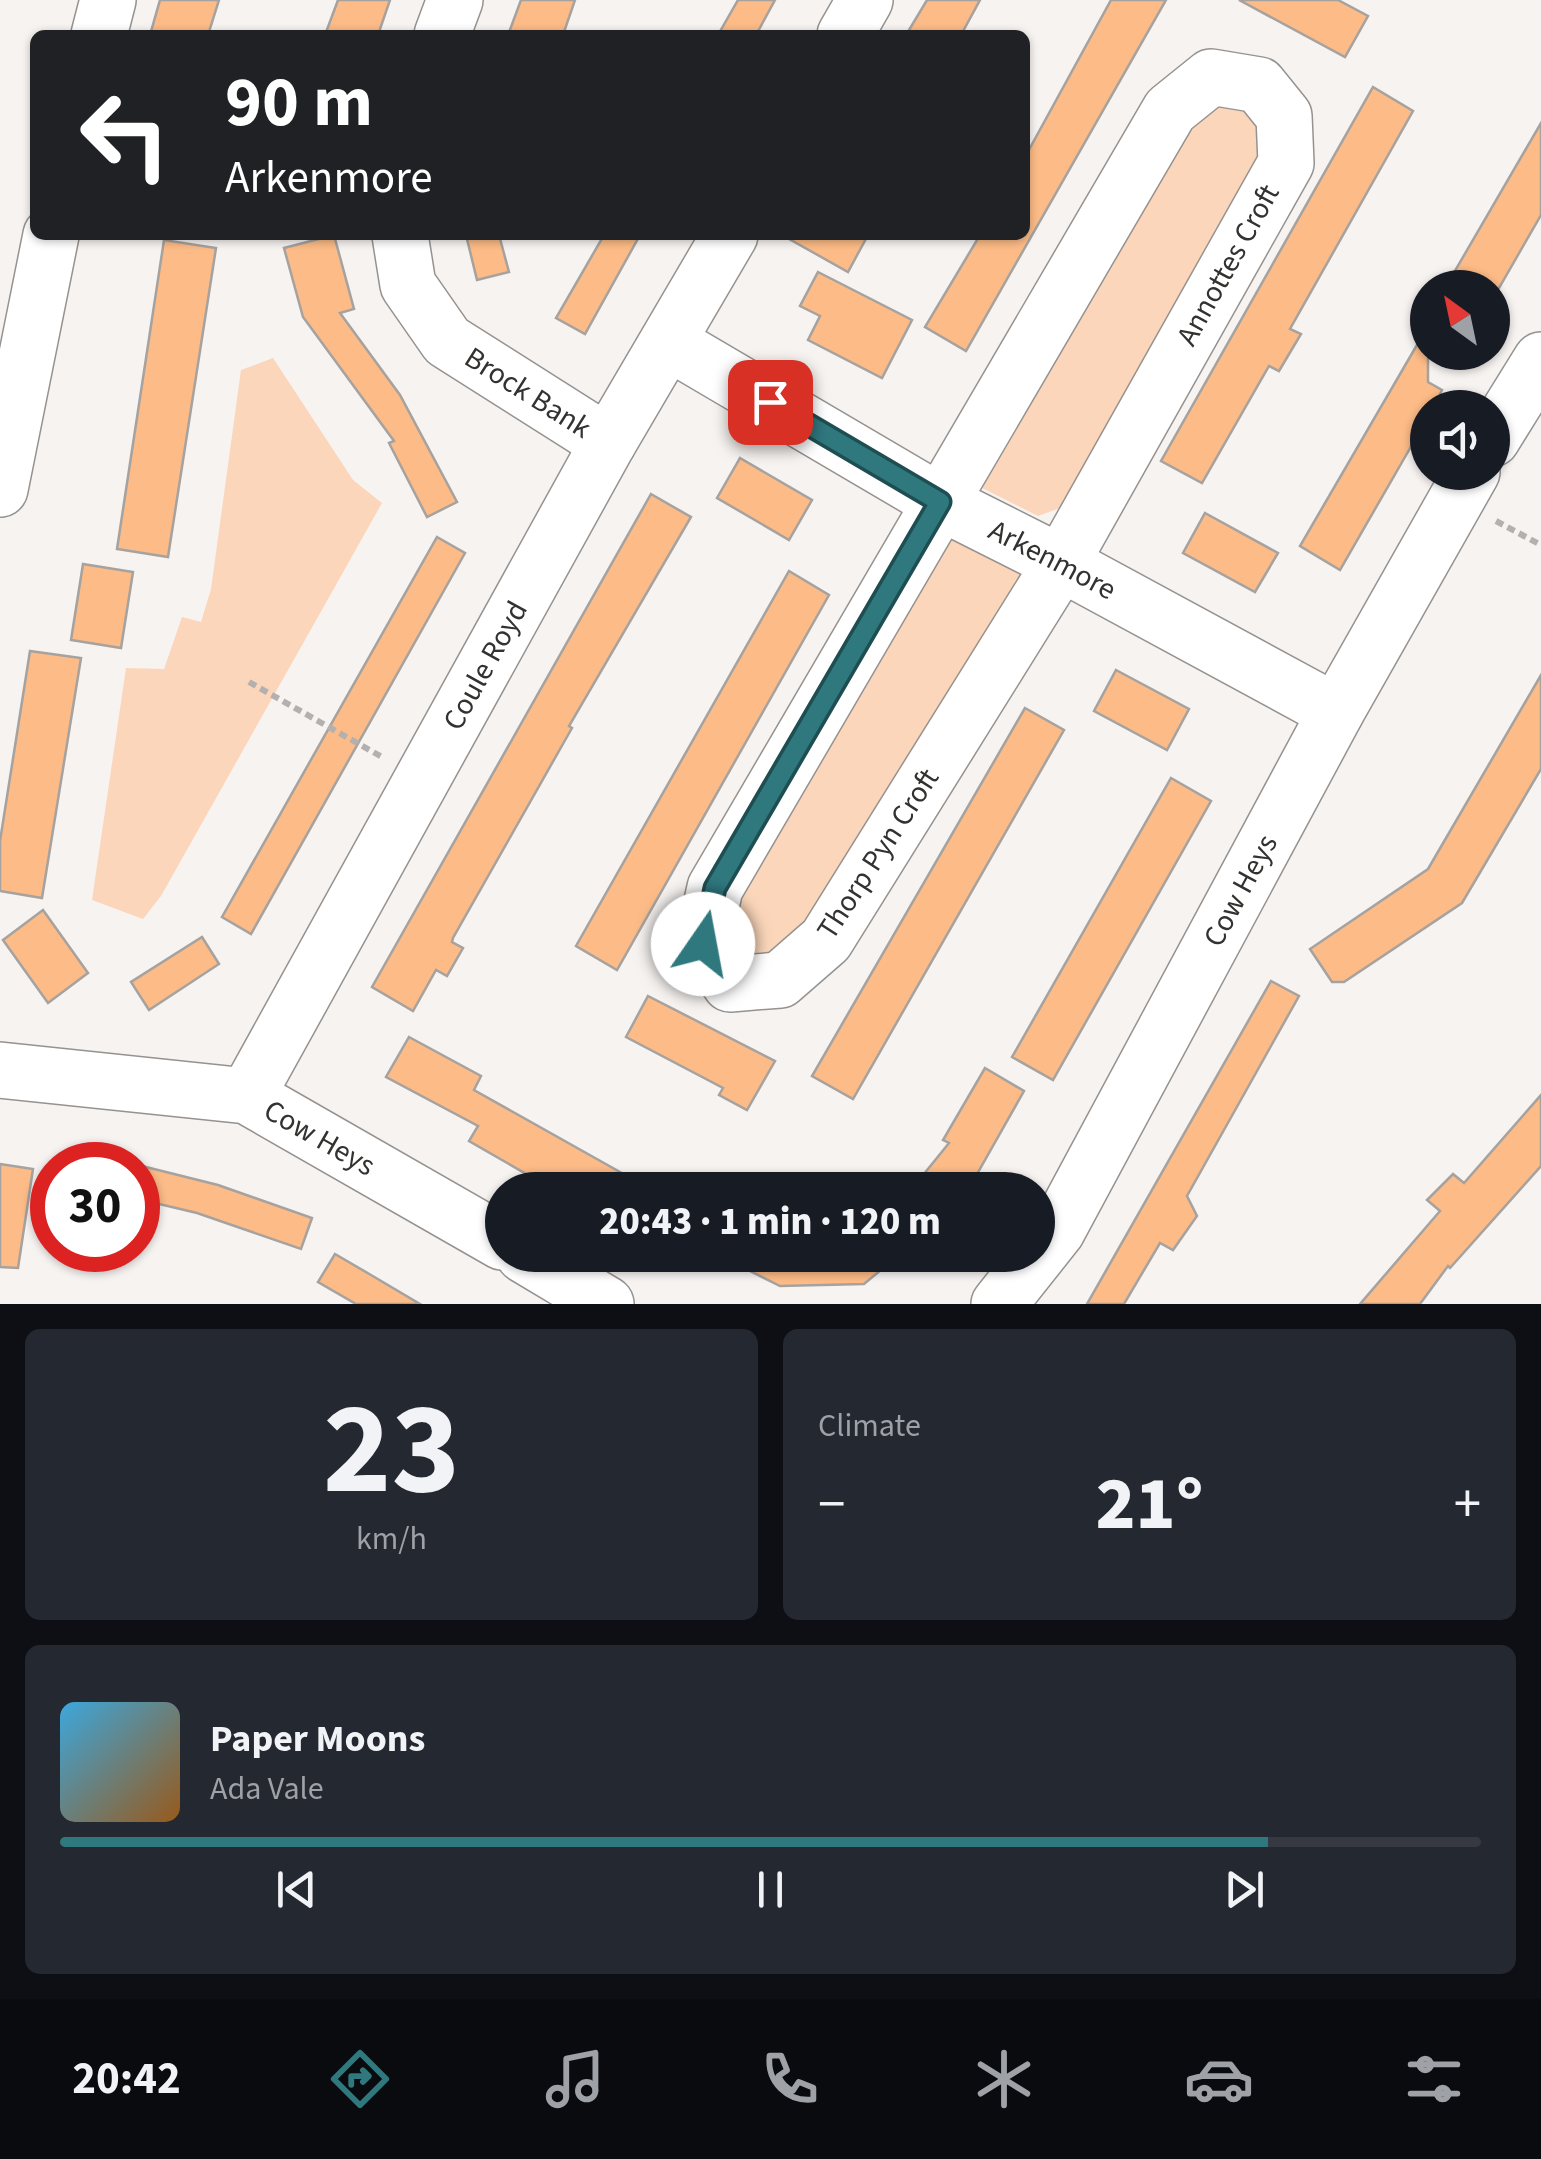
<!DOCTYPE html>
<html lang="en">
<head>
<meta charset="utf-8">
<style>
	:root { --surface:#171b24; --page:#242831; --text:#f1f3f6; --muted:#9ea1a6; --line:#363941; --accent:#2f787e }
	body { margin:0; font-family:"Source Sans 3",sans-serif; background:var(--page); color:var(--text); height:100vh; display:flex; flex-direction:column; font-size:38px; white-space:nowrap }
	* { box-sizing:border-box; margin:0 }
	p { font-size:32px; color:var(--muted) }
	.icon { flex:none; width:55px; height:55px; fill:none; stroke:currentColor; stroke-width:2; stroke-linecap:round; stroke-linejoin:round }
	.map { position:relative; height:1304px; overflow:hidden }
	.details { display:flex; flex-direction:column; gap:25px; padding:25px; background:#0d0f14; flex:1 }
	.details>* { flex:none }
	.top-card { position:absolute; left:30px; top:30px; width:1000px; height:210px; border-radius:15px; box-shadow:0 2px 8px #0004; background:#202124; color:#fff; overflow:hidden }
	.needle { width:65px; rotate:327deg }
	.controls { position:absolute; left:1410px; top:270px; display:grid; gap:20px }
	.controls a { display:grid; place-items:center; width:100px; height:100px; border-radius:50%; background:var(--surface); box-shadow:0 2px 8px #0004; font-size:50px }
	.speed { position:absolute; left:30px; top:1142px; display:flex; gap:20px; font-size:50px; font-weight:700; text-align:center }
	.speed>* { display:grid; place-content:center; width:130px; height:130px; border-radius:50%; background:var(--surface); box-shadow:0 2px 8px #0004; line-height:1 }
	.speed .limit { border:15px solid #d22; background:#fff; color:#111 }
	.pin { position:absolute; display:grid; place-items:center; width:85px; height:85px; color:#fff; margin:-42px; border-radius:20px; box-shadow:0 5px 15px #0006 }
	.me { position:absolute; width:110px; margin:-55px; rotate:12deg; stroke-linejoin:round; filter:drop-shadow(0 0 8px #0008) }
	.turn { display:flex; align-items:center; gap:35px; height:210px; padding:0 30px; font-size:45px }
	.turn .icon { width:130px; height:130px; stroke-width:2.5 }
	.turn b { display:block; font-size:70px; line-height:85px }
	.big { font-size:75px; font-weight:800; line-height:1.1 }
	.details .widget { flex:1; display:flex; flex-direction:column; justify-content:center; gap:15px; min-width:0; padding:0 35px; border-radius:15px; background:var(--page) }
	.details .dial { align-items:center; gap:0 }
	.dial b { font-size:130px; line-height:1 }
	.song { display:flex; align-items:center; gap:30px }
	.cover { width:120px; height:120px; border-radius:15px; background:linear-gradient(135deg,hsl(200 70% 55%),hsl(30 70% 35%)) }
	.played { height:10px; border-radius:5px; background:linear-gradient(90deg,var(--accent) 85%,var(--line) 85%) }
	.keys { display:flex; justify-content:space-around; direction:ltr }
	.heat { display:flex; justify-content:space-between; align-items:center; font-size:55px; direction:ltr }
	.details .tiles { flex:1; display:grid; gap:25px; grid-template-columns:1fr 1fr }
	.widget:last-child { grid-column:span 2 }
	.trip { position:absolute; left:485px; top:1172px; width:570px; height:100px; border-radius:50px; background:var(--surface); box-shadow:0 2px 8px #0004; font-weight:800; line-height:100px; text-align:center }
	.tab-bar { display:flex; height:160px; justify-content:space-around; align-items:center; background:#090b0e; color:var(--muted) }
	.tab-bar .icon { width:70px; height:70px }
	.tab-bar .selected { color:var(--accent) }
	.tab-bar b { font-size:45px; color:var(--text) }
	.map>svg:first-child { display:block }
	.green { fill:#fbd6ba }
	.building { fill:#fcbb87; stroke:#a5a29f; stroke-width:2.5 }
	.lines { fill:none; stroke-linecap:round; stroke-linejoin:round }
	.minor-casing { stroke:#95928f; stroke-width:58 }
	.path { stroke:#b3b0af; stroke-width:6; stroke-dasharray:8 5; stroke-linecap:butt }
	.minor { stroke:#fff; stroke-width:55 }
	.route-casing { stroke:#1f4e52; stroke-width:25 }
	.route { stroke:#2f787e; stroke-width:18 }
	.labels { text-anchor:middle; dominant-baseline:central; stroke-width:8; stroke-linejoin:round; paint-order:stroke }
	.street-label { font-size:30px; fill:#333231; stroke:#fff }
</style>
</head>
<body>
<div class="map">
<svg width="1541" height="1304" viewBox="0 0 1541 1304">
	<rect width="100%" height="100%" fill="#f7f3f1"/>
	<g class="green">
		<path d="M1255,97L1263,145L1060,508L1038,516L982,488L979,465L1191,109Z"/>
		<path d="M273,358L353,480L382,503L161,896L143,919L92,900L126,668L164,669L182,617L201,622L211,589L241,370Z"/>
		<path d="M956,533L1018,565L1021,582L793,946L764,961L735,953L722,915L940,536Z"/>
	</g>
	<g class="building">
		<path d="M160,0H219L208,35H150Z"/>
		<path d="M338,0H390L378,35H325Z"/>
		<path d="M521,0H575L563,35H508Z"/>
		<path d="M738,0H775L756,35H718Z"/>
		<path d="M927,0H980L961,35H906Z"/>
		<path d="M1111,0H1166L966,351L925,327L980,235H1025V157Z"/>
		<path d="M1239,0H1338L1368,16L1345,57Z"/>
		<path d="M1373,87L1413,111L1290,329L1301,334L1279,371L1269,366L1202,483L1161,461Z"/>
		<path d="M1541,123V215L1499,288H1445Z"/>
		<path d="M334,235L354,309L340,313L400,395L457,502L427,517L389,443L394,441L303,317L284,248Z"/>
		<path d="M466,235H499L509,272L477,280Z"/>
		<path d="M604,235H640L585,334L556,318Z"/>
		<path d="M782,235H868L848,272Z"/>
		<path d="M164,240L216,248L168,557L117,549Z"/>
		<path d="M818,272L912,320L882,378L808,340L820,316L800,306Z"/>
		<path d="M1428,326V382L1442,390L1433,408H1428V417L1340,570L1300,546Z"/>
		<path d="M740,458L812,500L789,540L717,498Z"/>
		<path d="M651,494L691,517L569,726L572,728L453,938L452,942L463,948L447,976L436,970L413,1011L372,987Z"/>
		<path d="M1205,513L1278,553L1255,592L1183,553Z"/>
		<path d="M437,537L465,553L251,934L222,917Z"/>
		<path d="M83,564L133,572L121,648L71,640Z"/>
		<path d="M789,571L829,595L617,970L576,946Z"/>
		<path d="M30,651L81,658L42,898L0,891V841Z"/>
		<path d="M1116,670L1189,709L1167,750L1094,711Z"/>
		<path d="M1541,675V769L1462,903L1344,982H1332L1310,949L1428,869Z"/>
		<path d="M1025,708L1064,730L853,1099L812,1076Z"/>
		<path d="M1171,778L1211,801L1053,1080L1012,1057Z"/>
		<path d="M43,910L88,973L48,1003L3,940Z"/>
		<path d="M202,937L219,964L149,1010L131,982Z"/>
		<path d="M1271,981L1299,996L1187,1196L1197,1216L1173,1250L1160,1243L1124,1304H1087Z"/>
		<path d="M648,996L775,1061L747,1110L719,1095L723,1088L626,1037Z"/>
		<path d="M409,1037L481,1076L474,1090L652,1190H554L469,1141L478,1126L386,1077Z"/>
		<path d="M985,1068L1024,1091L968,1190H911L949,1143L943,1140Z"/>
		<path d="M1541,1095V1166L1450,1268L1448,1266L1420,1304H1360L1440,1211L1427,1200L1453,1174L1464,1183Z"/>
		<path d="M0,1164L33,1169L18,1268L0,1267Z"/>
		<path d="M138,1165L218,1185L312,1218L301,1249L197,1213L138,1199Z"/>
		<path d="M335,1254L371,1275L420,1304H356L318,1282Z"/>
		<path d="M718,1255H899L864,1284L780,1286Z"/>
	</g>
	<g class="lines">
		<defs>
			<g id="minor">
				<path d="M99,35L108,0"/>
				<path d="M442,35L455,0"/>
				<path d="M845,35L865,0"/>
				<path d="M1211,77L1259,85L1284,116L1286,163L1061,563L826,940L780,980L730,984L703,943L715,888L1170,110Z"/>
				<path id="s1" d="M400,235L408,285L447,341L608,443"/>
				<path id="s2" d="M668,342L940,502L1061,563L1336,712"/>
				<path d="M1492,439L1541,360"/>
				<path d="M0,489L51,235"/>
				<path id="s3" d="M0,1070L247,1096L502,1242"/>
				<path id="s4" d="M247,1096L608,443L730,235"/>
				<path d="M524,1255L606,1304"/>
				<path id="s5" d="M999,1304L1057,1231L1336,712L1472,472"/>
			</g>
		</defs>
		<use href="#minor" class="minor-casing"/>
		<g class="path">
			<path d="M1496,521L1541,545"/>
			<path d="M249,682L382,757"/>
		</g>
		<use href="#minor" class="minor"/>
	</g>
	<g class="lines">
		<defs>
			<path id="route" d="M703,944L715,888L940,502L770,402"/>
		</defs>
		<use href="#route" class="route-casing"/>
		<use href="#route" class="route"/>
	</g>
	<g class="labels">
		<g class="street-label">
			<text transform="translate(1228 265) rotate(-61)">Annottes Croft</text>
			<text stroke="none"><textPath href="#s1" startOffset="215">Brock Bank</textPath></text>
			<text stroke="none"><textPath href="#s2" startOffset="442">Arkenmore</textPath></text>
			<text stroke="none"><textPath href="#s4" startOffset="492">Coule Royd</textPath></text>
			<text transform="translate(878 854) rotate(-57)">Thorp Pyn Croft</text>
			<text stroke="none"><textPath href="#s5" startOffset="480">Cow Heys</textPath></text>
			<text stroke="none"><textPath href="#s3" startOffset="332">Cow Heys</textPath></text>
		</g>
	</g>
</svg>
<div class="controls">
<a><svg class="needle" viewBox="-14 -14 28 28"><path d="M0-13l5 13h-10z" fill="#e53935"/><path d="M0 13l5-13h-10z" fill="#9ea1a6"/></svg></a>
<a><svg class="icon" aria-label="sound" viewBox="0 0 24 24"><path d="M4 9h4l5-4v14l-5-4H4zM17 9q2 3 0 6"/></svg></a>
</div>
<div class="speed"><div class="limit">30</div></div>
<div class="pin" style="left:770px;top:402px;background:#d93025"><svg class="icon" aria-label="arrive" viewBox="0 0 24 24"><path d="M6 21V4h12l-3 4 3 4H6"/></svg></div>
<svg class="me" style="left:703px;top:944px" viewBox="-20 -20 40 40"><circle r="19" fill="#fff"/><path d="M0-13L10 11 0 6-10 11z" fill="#2f787e"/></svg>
<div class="trip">20:43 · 1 min · 120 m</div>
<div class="top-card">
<div class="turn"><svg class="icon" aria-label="left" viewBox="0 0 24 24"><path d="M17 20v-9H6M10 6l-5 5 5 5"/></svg><div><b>90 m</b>Arkenmore</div></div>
</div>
</div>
<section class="details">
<div class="tiles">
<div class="widget dial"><b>23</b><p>km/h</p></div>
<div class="widget"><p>Climate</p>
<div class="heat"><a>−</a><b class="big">21°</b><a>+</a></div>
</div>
<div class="widget">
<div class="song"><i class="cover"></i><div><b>Paper Moons</b><p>Ada Vale</p></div></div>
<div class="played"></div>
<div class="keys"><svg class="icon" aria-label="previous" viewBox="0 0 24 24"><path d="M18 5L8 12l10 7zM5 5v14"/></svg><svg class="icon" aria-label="pause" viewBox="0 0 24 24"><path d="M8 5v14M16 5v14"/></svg><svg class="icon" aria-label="next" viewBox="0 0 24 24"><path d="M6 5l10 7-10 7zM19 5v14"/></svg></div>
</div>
</div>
</section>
<nav class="tab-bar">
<b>20:42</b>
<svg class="icon selected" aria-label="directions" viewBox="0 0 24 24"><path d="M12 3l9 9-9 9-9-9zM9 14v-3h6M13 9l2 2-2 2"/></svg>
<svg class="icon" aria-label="music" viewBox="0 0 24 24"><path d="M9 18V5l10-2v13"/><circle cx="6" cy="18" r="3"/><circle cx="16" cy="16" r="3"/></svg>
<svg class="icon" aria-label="phone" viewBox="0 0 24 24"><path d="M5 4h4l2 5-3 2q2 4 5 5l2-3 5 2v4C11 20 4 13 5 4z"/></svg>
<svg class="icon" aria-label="climate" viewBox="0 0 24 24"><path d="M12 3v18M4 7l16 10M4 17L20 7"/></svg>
<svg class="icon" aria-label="car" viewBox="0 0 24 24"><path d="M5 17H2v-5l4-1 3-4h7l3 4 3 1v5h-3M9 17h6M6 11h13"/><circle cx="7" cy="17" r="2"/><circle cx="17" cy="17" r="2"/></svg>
<svg class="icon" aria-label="filters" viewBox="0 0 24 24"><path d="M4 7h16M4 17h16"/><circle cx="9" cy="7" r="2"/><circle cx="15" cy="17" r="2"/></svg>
</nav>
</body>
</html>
